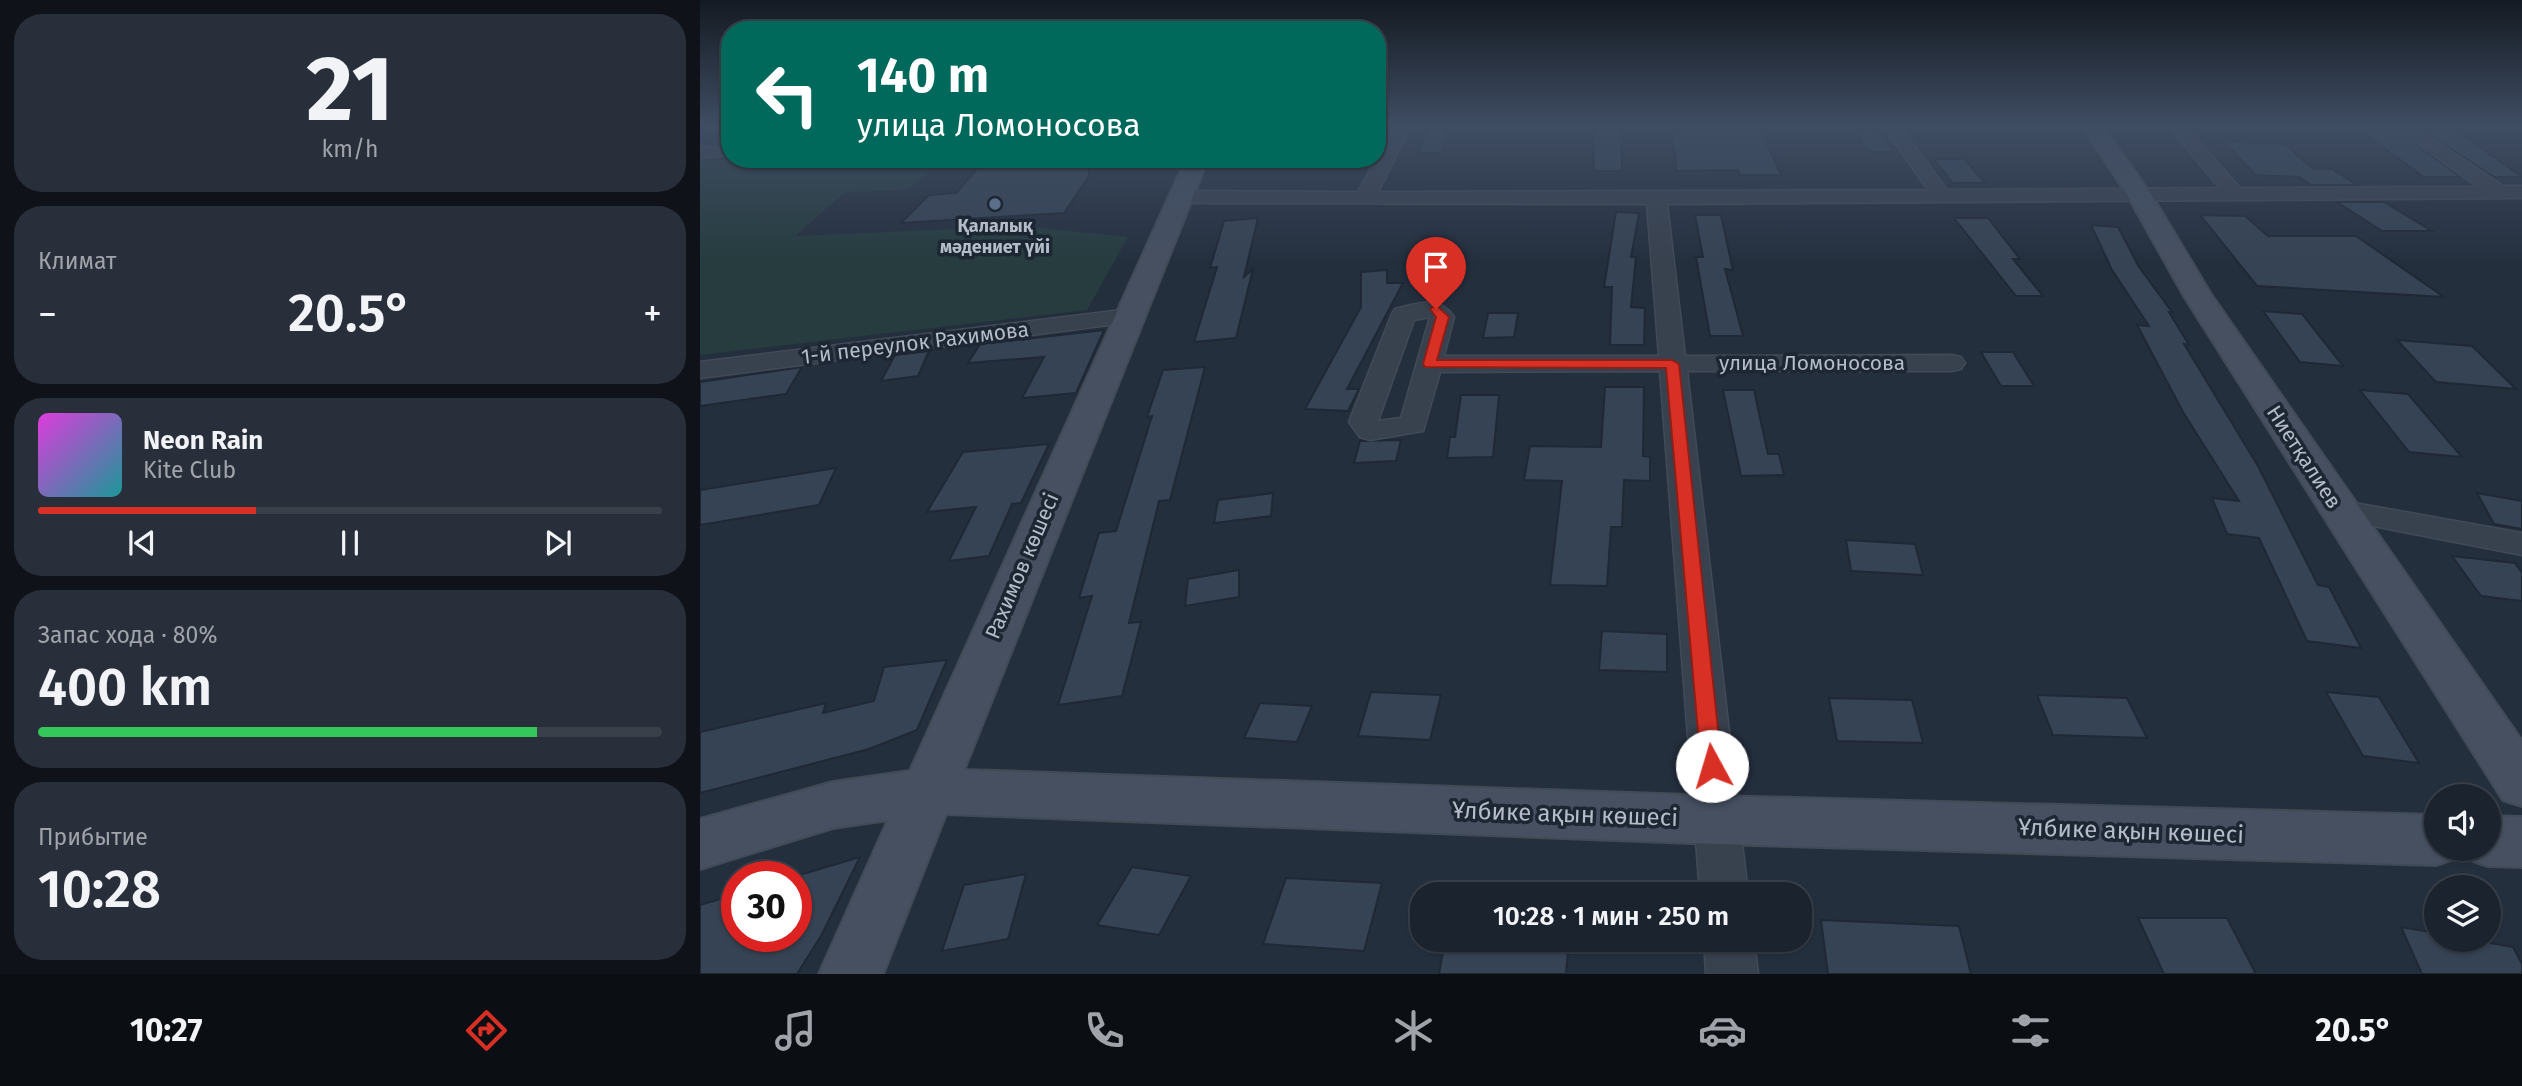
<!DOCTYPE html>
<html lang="ru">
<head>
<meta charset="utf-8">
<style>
	:root { --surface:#1b232e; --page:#282f3a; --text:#f1f3f6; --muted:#a0a4aa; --line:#39404a; --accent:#d93025 }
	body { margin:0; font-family:"Fira Sans",sans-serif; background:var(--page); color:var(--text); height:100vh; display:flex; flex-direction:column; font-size:26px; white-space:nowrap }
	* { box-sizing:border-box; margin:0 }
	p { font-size:23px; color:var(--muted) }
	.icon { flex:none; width:38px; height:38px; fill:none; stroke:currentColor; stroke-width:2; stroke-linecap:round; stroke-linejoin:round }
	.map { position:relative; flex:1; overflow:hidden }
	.drawer { display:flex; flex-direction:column; gap:14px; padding:14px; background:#0f1319; width:700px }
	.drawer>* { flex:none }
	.banner { position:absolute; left:21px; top:21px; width:665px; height:147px; border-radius:28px; box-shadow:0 2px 5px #0004,0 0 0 2px var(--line); background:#00695c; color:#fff; overflow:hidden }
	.tools { position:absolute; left:1724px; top:784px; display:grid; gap:14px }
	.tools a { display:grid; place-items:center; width:77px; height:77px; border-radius:50%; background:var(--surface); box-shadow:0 2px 5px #0004,0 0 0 2px var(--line); font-size:35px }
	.speed { position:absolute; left:21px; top:861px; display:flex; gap:14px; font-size:35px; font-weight:700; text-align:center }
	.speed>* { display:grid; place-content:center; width:91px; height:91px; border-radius:50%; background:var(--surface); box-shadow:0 2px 5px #0004,0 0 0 2px var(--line); line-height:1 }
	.speed .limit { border:10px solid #d22; background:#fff; color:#111 }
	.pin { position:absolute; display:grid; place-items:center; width:60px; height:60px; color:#fff; margin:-72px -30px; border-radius:50% 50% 50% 0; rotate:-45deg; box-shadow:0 0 7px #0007 }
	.pin .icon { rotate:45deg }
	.me { position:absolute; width:77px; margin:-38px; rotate:354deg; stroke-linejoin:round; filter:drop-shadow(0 0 5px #0008) }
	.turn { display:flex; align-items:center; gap:24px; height:147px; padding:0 21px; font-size:32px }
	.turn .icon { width:91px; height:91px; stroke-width:2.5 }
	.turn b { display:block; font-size:49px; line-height:60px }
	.big { font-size:52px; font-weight:600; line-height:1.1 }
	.drawer .card { flex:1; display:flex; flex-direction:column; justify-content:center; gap:10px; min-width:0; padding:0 24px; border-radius:28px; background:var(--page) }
	.drawer .dial { align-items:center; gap:0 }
	.dial b { font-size:91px; line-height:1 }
	.song { display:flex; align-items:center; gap:21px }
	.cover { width:84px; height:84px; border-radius:10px; background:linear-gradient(135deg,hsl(300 70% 55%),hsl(180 70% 35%)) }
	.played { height:7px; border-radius:4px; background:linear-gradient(90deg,var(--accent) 35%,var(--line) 35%) }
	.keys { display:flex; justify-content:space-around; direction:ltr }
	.heat { display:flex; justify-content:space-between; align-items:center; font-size:38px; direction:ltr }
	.charge { height:10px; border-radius:5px; background:linear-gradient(90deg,#34c759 80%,var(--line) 0) }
	.trip { position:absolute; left:710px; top:882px; width:402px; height:70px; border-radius:28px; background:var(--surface); box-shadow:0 2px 5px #0004,0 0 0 2px var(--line); font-weight:600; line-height:70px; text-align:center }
	.tabs { display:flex; height:112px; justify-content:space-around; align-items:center; background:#0b0e12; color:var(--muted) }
	.tabs .icon { width:49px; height:49px }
	.tabs .current { color:var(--accent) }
	.tabs b { font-size:32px; color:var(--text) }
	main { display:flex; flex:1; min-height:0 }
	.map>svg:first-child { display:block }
	.green { fill:#263c3f }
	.building { fill:#364354; stroke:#1f2835; stroke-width:2 }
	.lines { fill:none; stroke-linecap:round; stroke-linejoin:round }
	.street-casing { stroke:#414a57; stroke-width:3 }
	.secondary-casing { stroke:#414a57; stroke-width:4 }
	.street { fill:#38414e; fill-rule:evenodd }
	.secondary { fill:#465061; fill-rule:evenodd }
	.route { fill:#d93025; stroke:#8d1f18; stroke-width:2 }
	.service-dot { fill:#5c6f8a; stroke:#1d2633; stroke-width:2.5 }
	.labels { text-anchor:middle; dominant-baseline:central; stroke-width:7; stroke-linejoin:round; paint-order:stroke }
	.far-poi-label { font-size:18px; font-weight:bold; fill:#b4bcc9; stroke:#1d2633 }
	.street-label { font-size:21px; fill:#b4bcc9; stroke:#1d2633 }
	.near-street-label { font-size:24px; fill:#b4bcc9; stroke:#1d2633 }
</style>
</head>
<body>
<main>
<section class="drawer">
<div class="card dial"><b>21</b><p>km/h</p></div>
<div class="card"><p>Климат</p>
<div class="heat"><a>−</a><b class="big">20.5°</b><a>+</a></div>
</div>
<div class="card">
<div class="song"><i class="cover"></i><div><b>Neon Rain</b><p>Kite Club</p></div></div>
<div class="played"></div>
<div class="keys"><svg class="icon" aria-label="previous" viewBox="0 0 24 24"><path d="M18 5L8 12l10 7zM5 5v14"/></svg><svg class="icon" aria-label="pause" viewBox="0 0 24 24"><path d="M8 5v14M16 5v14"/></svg><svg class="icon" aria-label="next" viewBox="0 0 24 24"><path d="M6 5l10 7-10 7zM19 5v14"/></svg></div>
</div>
<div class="card"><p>Запас хода · 80%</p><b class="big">400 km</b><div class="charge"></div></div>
<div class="card"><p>Прибытие</p><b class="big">10:28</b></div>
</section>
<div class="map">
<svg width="1822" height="974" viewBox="0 0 1822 974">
	<rect width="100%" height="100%" fill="#242f3e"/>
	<path class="green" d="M30,159H242L209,189L144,193L95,236L323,226L428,237L387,310L0,355V161Z"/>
	<g class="building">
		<path d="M728,126H749L742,153H719Z"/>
		<path d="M893,126H921L922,171H894Z"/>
		<path d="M1005,126H1059L1081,175H1040L1038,170L977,171L971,128H1006Z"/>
		<path d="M1152,126H1176L1194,152H1168Z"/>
		<path d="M1654,126H1692L1760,177H1724Z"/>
		<path d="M1717,126H1751L1822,177H1794Z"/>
		<path d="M1523,141L1585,144L1613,169H1632L1657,185H1611L1599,177L1556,175Z"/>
		<path d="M286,159H389V176L364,213L201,223L229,195L256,193Z"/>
		<path d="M1234,159H1264L1285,183H1253Z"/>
		<path d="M1637,202H1684L1732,231H1682Z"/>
		<path d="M916,212L939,213L931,257H936L931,307L945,308L944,345H910L912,287H904Z"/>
		<path d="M995,215H1021L1033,270L1025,269L1043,336H1010L996,257H1003Z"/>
		<path d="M1500,215L1545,216L1568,236H1656L1744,297L1557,286Z"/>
		<path d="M558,218L544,277L553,269L536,338L494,342L517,267L510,268L524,221Z"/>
		<path d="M1254,218H1288L1320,259H1313L1343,296H1316Z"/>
		<path d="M1391,225L1418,227L1439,267L1472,312H1469L1489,345L1484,344L1558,466L1618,585L1629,587L1661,648L1607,641L1559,538L1527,534L1512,498L1539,501L1483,412L1437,325L1449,326L1412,270Z"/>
		<path d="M687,270V283H703L647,389H659L648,411L605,409L661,307V272Z"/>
		<path d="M1563,311L1602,314L1643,366L1600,362Z"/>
		<path d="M788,313H818L814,337L783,338Z"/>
		<path d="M404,330L376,393L322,398L344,357L268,363L280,344Z"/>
		<path d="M1697,340L1772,346L1816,389L1736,382Z"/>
		<path d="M229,351L218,376L181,381L195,355Z"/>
		<path d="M1281,352H1313L1334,386H1301Z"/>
		<path d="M102,367L86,394L0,406V382Z"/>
		<path d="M505,367L470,500L459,501L429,623L441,622L422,696L358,705L392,596L379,598L399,533L416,531L452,416L447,417L463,370Z"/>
		<path d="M905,387H944L943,456L950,457V481L924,480L922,527H911L907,586L850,585L862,481L824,480L830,446L901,447Z"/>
		<path d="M1023,390H1054L1068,454H1079L1084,475L1041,476Z"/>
		<path d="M1660,390L1708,394L1762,457L1709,452Z"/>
		<path d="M761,395H799L793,457L747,458L750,437H755Z"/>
		<path d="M701,440L696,461L654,463L660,441Z"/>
		<path d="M349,444L321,503L312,504L289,556L249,561L276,507L227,512L263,452Z"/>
		<path d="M136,468L119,505L0,525V490Z"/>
		<path d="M573,493L571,516L514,523L518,500Z"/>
		<path d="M1777,493L1822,501V529L1794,524Z"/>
		<path d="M1146,540L1215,544L1223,575L1151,571Z"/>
		<path d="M1752,556L1815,563L1822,573V601L1781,596Z"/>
		<path d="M539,570V597L485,606L488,579Z"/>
		<path d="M902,631L967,634V672L899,670Z"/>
		<path d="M247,660L217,730L169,749L0,793V732L126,703L123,713L174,701L184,667Z"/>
		<path d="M671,692L741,695L730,740L658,736Z"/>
		<path d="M1626,692L1679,697L1719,763L1663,756Z"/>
		<path d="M1337,695L1427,698L1447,738L1353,735Z"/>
		<path d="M1129,698L1212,700L1223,743L1137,741Z"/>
		<path d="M560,703L612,706L597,742L544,738Z"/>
		<path d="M160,857L121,936L97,974H0V905L37,894V936H96V876Z"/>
		<path d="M432,867L491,876L459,935L397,925Z"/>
		<path d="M326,874L308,939L242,951L264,885Z"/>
		<path d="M586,878L682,883L664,951L563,944Z"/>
		<path d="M1438,918H1527L1556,974H1464Z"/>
		<path d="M1121,920L1259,926L1271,974H1128Z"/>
		<path d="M1701,927L1736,933V940H1773L1813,947L1822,964V974H1722Z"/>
		<path d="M745,940H869L866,974H739Z"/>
	</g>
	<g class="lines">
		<defs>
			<g id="street">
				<path d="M695,126H711L678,192L1228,190L1183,126H1199L1247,190L1520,188L1468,126H1485L1540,188L1778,187L1694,126H1713L1803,186H1822V198L967,204L985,356L1252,355L1261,357L1265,363L1261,369L1252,371H987L1048,894H1000L960,371L740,372L723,431L670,440L660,437L649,422L692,314L695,309C719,303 739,295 754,317L744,356H959L947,204L480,203L470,197L480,191L658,192ZM730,317L701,418L678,421L714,320Z"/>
				<path d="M30,145V155L0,158V148Z"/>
				<path d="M430,309L439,311L442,316L439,321L0,378V362Z"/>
				<path d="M1638,500L1822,533V555L1627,517L1622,510L1627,503Z"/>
				<path d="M1004,940H1054L1058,974H1006Z"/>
			</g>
			<g id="secondary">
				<path d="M1382,126H1402L1452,196L1512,296L1822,741V806L1803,800L1484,296L1428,196Z"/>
				<path d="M486,159H508L264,770L1017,796L1736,815V849H1760L1756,858L1736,865L1017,844L246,814L183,974H119L188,820L133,828L0,869V819L133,782L210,771Z"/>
				<path d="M1788,816L1822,817V867L1788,866L1768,859L1763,849H1788Z"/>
			</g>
		</defs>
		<use href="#street" class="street-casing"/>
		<use href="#secondary" class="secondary-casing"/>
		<use href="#street" class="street"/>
		<use href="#secondary" class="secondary"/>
	</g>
	<linearGradient id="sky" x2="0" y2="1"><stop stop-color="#141a22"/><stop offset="0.48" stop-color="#3f4d63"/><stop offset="1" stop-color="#3f4d63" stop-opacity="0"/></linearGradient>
	<rect width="1822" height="262" fill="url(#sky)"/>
	<path class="route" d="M736,305L749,317L737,360H972L979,364L1022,766L1019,772L1012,775L1004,772L1001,766L966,368L725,367L723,364L736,317L730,309Z"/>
	<circle class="service-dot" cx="295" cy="204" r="7"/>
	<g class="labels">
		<g class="far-poi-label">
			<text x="295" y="226">Қалалық<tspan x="295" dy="21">мәдениет үйі</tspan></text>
		</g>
		<g class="street-label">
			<text transform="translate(215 343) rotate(-7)">1-й переулок Рахимова</text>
			<text x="1112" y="363">улица Ломоносова</text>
			<text transform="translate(1604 457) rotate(57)">Ниетқалиев</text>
			<text transform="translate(322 566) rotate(-67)">Рахимов көшесі</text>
		</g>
		<g class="near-street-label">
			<text transform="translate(865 814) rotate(2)">Ұлбике ақын көшесі</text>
			<text transform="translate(1431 831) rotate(2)">Ұлбике ақын көшесі</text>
		</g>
	</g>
</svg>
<div class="tools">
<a><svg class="icon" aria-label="sound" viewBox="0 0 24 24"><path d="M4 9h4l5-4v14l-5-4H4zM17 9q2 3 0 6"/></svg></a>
<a><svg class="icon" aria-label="layers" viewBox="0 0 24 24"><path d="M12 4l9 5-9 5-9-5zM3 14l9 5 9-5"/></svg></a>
</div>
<div class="speed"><div class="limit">30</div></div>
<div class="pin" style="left:736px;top:309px;background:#d93025"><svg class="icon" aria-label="arrive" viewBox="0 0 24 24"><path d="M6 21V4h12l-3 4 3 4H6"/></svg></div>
<svg class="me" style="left:1012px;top:766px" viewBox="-20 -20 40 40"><circle r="19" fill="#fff"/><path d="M0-13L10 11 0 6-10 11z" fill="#d93025"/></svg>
<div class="trip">10:28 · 1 мин · 250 m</div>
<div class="banner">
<div class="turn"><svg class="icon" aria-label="left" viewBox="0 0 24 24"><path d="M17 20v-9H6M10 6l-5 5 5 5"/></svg><div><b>140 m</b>улица Ломоносова</div></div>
</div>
</div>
</main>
<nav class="tabs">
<b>10:27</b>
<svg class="icon current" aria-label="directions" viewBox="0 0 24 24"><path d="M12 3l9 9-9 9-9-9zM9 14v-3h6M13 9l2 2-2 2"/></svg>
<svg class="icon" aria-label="music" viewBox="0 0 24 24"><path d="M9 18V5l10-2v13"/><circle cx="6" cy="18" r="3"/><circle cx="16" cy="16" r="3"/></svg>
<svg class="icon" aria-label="phone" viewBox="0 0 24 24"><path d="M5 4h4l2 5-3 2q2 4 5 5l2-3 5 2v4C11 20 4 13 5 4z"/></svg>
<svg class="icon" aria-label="climate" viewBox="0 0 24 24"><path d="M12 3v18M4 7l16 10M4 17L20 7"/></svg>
<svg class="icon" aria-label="car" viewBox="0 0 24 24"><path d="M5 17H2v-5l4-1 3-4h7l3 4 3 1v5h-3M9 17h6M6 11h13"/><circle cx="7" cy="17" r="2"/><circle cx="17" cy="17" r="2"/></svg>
<svg class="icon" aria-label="filters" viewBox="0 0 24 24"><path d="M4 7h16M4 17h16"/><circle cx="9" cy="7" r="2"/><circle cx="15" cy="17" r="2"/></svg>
<b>20.5°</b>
</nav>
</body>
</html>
